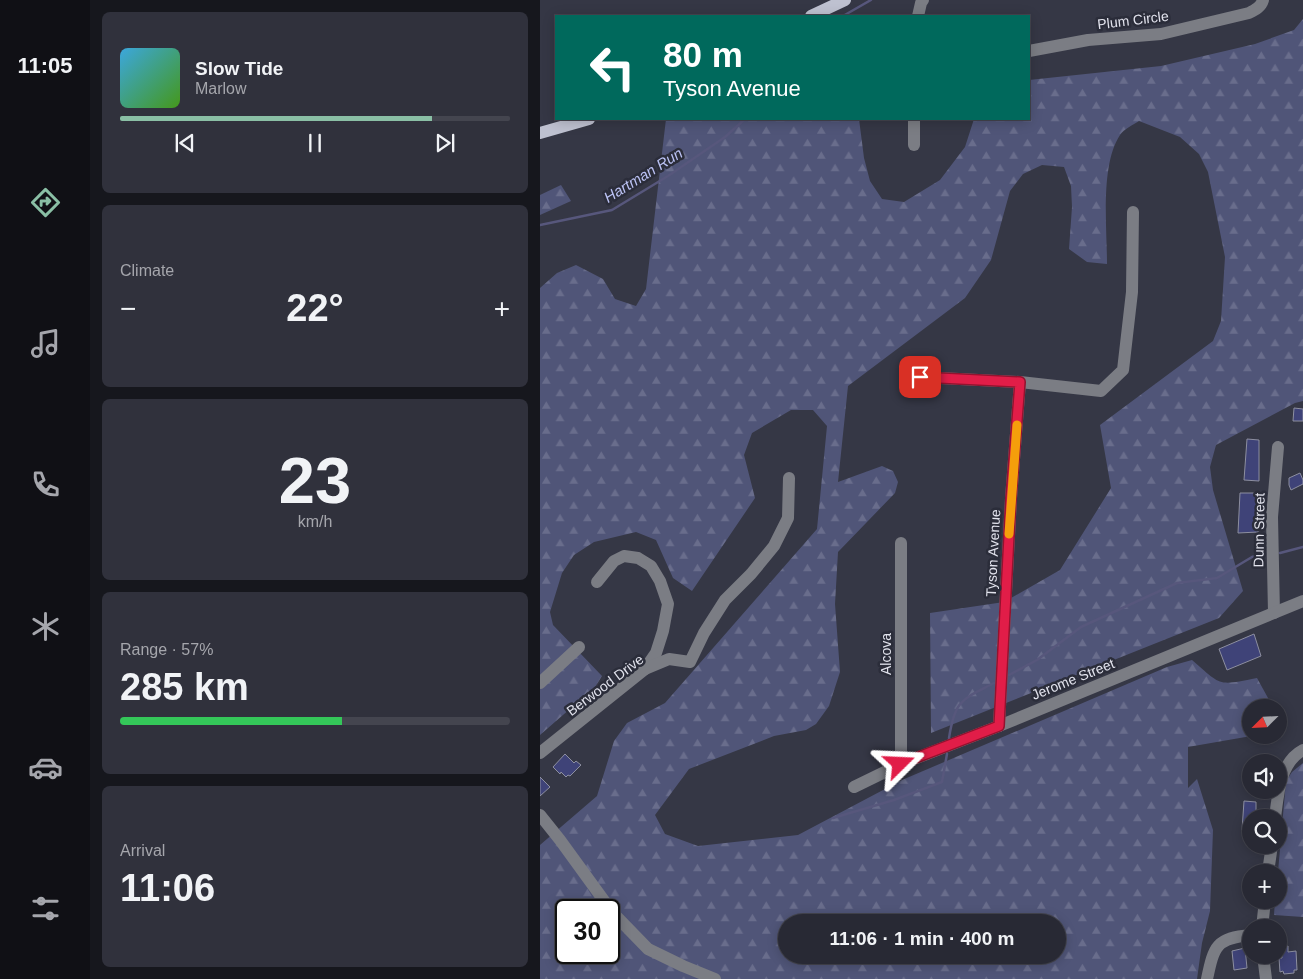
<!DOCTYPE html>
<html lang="en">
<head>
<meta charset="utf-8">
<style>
	:root { --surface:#282934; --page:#30313c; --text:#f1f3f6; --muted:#a5a6ac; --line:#44454f; --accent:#8abfa5 }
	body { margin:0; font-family:Arial,sans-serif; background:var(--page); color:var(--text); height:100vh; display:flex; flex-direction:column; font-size:19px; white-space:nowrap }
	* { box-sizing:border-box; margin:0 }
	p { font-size:16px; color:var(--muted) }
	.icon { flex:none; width:28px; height:28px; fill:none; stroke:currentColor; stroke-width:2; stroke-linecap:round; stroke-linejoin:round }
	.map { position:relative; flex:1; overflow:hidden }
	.side { display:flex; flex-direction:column; gap:12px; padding:12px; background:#16171d; width:450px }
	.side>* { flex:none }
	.guide { position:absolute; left:15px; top:15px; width:475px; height:105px; border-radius:0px; box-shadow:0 2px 12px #0003,0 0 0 1px var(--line); background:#00695c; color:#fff; overflow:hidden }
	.needle { width:32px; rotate:246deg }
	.buttons { position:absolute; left:702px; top:699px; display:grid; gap:10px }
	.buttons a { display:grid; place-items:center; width:45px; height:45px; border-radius:50%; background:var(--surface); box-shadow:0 2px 12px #0003,0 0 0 1px var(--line); font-size:25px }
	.speed { position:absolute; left:15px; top:899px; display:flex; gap:10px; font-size:25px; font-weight:700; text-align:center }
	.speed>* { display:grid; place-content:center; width:65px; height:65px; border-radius:50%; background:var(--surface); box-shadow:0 2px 12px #0003,0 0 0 1px var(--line); line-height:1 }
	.speed .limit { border:2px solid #111; border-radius:8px; background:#fff; color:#111 }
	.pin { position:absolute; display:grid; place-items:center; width:42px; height:42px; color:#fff; margin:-21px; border-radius:10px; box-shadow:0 2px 8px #0006 }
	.me { position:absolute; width:55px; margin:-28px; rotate:69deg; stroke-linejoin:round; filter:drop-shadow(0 0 4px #0008) }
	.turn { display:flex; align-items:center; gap:18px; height:105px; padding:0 25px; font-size:22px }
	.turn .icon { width:65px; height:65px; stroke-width:2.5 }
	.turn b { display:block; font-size:35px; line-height:42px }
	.big { font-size:38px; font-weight:600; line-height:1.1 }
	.side .widget { flex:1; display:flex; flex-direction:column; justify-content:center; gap:8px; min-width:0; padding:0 18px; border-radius:8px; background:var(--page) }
	.side .dial { align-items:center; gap:0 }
	.dial b { font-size:65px; line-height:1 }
	.song { display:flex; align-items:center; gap:15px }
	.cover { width:60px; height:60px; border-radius:8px; background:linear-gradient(135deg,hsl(200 70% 55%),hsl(100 70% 35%)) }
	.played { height:5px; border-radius:2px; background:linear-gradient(90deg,var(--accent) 80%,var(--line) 80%) }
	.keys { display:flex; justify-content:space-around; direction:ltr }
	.heat { display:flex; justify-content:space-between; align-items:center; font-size:28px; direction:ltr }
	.charge { height:8px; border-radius:4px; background:linear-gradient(90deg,#34c759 57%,var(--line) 0) }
	.trip { position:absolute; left:238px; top:914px; width:288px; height:50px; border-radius:25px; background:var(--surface); box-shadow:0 2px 12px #0003,0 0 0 1px var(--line); font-weight:600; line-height:50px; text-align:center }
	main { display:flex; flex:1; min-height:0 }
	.menu { display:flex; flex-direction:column; width:90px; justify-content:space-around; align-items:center; background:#101015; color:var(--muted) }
	.menu .icon { width:35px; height:35px }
	.menu .on { color:var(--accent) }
	.menu b { font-size:22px; color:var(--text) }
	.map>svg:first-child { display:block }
	.forest { fill:url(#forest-firs); fill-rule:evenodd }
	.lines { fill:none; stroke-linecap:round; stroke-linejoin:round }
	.stream { stroke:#57577c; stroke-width:2.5 }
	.building { fill:#3f4378; stroke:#8d8fa0 }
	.minor { stroke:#7b7d84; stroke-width:12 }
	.major { stroke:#bec1d0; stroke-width:12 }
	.route-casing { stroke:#92132f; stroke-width:12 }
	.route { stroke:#e11d48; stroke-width:9 }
	.slow { stroke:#f59e0b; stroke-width:9 }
	.labels { text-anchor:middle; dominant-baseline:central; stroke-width:5; stroke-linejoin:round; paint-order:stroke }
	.street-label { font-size:14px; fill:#e2e3ed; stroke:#2b2d3a }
	.water-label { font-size:15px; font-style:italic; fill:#bbc2f4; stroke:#2b2d3a }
</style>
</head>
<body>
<main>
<nav class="menu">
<b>11:05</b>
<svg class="icon on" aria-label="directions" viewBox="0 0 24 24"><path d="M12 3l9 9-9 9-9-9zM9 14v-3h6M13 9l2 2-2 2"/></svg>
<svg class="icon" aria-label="music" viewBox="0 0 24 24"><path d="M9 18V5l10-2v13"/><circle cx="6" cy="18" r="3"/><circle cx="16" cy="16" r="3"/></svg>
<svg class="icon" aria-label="phone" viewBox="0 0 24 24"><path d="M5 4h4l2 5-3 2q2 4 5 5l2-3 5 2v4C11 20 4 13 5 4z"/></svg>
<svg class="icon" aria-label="climate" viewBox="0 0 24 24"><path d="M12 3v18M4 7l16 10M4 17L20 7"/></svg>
<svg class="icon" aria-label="car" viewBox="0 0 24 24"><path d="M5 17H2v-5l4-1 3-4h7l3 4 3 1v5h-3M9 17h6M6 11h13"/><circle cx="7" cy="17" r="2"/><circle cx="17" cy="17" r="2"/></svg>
<svg class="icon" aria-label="filters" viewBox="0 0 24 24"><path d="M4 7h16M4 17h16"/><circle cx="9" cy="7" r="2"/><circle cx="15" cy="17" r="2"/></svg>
</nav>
<section class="side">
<div class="widget">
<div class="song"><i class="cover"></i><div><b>Slow Tide</b><p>Marlow</p></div></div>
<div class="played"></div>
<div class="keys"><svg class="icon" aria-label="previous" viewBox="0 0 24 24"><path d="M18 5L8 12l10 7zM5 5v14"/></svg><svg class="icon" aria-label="pause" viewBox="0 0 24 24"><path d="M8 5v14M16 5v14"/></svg><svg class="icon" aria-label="next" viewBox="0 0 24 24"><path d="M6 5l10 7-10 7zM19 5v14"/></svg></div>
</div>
<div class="widget"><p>Climate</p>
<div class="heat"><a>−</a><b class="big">22°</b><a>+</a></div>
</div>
<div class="widget dial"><b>23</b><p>km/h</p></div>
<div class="widget"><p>Range · 57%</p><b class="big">285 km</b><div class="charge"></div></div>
<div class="widget"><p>Arrival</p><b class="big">11:06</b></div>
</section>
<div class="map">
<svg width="763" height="979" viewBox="0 0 763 979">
	<defs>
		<pattern id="forest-firs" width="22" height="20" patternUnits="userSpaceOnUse" patternTransform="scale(1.25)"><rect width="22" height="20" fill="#505578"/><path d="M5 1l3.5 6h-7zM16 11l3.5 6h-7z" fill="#696d8c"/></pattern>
	</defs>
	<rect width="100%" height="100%" fill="#353745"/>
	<g class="forest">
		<path d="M763,19V401L755,403L676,445L670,467L673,490L703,591L679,618L391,733L390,613L464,602L520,570L571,488L560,425L673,341L681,321L685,257L668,172L659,154L640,137L599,121C593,125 584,129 580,135C560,165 567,228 567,264L547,262L529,249L532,207L531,186L524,167L502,165L483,174L470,191L451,260L425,298L308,386L298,482L342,466L353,471L358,482L355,493L298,552L295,604L300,672L289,706L276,724L266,730L234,736L149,769L115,815L125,834L158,846L258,835L362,780L627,667L652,660C682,686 677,686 717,678L728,698V707L711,708V735H717L648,747V788L657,779L673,830L670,911L662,943L657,979H0V845L57,796L74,741L87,723L125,703L277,529L287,426L273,410H251L212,433L204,455L215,498L152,591L133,578L116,540L96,532L54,542L34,555L22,573L10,612L13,625L62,676L50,695L31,708L0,735V288L17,273L36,265L63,279L75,299L96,306L106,289L126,119H319L324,158L330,181L342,199L364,202L400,180L425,147L434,119H489V80L621,66L715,44L754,30ZM26,910H69V952H26ZM246,922H516V955H246Z"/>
		<path d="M21,185L31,201L0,215V195Z"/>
		<path d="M763,763V917L734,915L735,900H739L738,872L746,781L752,772Z"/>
	</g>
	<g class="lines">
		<g class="stream">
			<path d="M303,16L331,0"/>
			<path d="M0,225L72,210L128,176L185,137L205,119"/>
			<path d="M740,553L763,547"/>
			<path d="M469,675L497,660L541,627L637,583L677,578L712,557L724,554"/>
			<path d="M409,738C415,699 422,700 454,683"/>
			<path d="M293,818L354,800L402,782L407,754"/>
		</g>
	</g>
	<g class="building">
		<path d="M754,408L763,409V421H753Z"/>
		<path d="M707,439L719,440V481L704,480Z"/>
		<path d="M760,473L763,480V484L751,490L749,485V478Z"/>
		<path d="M700,493H717L719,506H717L715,523L718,524V532L698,533Z"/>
		<path d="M714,634L721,656L687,670L679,649Z"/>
		<path d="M25,754L34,763L36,761L41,765L30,776L28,775L26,777L21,772L20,774L13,767Z"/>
		<path d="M0,777L10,787L0,796Z"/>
		<path d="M704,801L716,802V818H711V831L702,830Z"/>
		<path d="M748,946V952L756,951L757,970H754V973L744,974L743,971L740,972L739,958H742L741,947Z"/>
		<path d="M705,948L707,968L694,970L692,951Z"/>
	</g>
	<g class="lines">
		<g class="minor">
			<path d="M378,16L381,3L383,0"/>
			<path d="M489,51L548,40L621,34L709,13C715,10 721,7 723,0"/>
			<path d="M374,145V119"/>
			<path d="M380,377L480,382L561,391L583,370L592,292L593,212"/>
			<path d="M57,582L74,561L84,556L98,558L111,566L120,581L128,604L123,631L116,653L105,669"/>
			<path d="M734,613L732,517L738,447"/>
			<path d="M0,683L39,647"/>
			<path d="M459,726L471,498L480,382"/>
			<path d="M0,753L105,669L129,659L150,662L164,633L185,600L211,574L234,546L248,518L249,478"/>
			<path d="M361,764V543"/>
			<path d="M314,787L361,764L459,726L763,601"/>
			<path d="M0,815L20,840L73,913L108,949L143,966L175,979"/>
			<path d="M735,818C738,794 740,762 763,750"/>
			<path d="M728,872L732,845"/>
			<path d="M722,928L725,900"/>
			<path d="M723,955L726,979"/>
			<path d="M667,979C674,946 676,938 711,935"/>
		</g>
		<g class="major">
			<path d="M271,16L305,0"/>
			<path d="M0,133L49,119"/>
		</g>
	</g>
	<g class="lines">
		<defs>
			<path id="route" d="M360,764L459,726L471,498L480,382L380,377"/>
		</defs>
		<use href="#route" class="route-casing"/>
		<use href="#route" class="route"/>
		<path class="slow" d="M469,534L477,425"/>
	</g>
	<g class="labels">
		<g class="street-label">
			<text transform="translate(593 20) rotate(-7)">Plum Circle</text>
			<text transform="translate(719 530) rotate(-89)">Dunn Street</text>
			<text transform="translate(453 553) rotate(-87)">Tyson Avenue</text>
			<text transform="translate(346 654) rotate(-90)">Alcova</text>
			<text transform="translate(533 679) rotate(-22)">Jerome Street</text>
			<text transform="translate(65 685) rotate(-37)">Berwood Drive</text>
		</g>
		<g class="water-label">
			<text transform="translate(103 175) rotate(-32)">Hartman Run</text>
		</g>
	</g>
</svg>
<div class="buttons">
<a><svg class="needle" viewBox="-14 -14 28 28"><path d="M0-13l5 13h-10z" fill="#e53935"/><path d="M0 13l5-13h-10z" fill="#a5a6ac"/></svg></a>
<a><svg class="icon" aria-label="sound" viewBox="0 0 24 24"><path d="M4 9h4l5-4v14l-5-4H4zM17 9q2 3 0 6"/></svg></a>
<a><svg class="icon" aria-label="search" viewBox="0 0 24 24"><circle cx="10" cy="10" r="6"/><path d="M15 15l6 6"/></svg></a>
<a>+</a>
<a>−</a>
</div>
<div class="speed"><div class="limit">30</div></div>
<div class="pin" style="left:380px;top:377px;background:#d93025"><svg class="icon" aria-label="arrive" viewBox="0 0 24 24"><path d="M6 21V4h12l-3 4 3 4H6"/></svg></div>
<svg class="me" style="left:360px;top:764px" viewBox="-20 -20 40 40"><path d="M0-17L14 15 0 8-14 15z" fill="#e11d48" stroke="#fff" stroke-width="4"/></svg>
<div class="trip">11:06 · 1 min · 400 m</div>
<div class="guide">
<div class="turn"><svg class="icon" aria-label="left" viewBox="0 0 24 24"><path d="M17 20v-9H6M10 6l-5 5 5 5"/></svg><div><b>80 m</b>Tyson Avenue</div></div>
</div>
</div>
</main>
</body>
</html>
